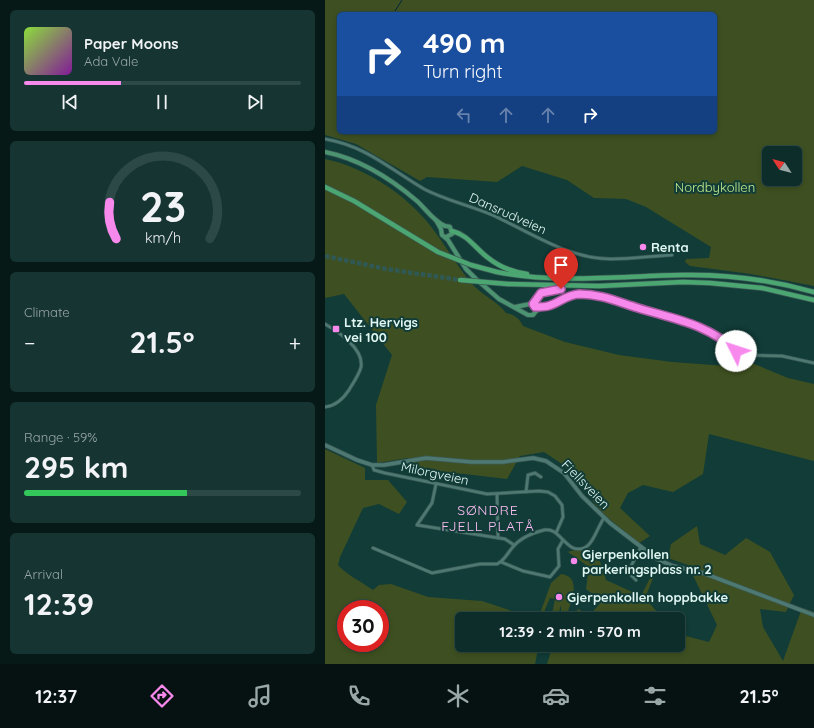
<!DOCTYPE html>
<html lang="en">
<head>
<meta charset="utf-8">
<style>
	:root { --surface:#0d2d2a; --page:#163532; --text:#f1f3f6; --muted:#9aa8a8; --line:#2d4947; --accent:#f788ec }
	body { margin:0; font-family:Quicksand,sans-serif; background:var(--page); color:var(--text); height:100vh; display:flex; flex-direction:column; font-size:15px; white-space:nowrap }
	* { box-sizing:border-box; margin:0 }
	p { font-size:13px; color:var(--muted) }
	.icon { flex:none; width:22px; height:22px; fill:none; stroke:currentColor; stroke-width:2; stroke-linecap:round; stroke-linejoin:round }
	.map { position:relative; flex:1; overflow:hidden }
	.panel { display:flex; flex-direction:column; gap:10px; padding:10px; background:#071917; width:325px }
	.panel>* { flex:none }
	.top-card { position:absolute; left:12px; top:12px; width:380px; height:122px; border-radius:6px; box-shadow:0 2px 6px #0003,0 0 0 1px var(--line); background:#1a4fa0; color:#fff; overflow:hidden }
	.needle { width:26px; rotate:306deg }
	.tools { position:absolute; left:437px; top:146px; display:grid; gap:8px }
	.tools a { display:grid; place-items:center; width:40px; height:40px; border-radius:6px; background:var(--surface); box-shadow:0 2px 6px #0003,0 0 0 1px var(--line); font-size:20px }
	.speed { position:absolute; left:12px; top:600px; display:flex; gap:8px; font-size:20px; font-weight:700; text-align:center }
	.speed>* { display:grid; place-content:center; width:52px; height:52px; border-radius:50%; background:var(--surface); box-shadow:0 2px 6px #0003,0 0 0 1px var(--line); line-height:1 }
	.speed .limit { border:6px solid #d22; background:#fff; color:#111 }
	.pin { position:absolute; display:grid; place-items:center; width:34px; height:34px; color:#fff; margin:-41px -17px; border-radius:50% 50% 50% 0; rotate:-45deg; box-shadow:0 0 4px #0007 }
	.pin .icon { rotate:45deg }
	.me { position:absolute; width:44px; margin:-22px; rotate:311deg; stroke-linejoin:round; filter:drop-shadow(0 0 3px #0008) }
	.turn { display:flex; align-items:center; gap:14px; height:84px; padding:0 20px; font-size:18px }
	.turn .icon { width:52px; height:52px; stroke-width:2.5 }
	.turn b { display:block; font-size:28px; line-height:34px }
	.lanes { display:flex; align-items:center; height:38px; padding:0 20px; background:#0003; justify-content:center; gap:20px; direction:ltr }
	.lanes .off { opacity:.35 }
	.big { font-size:30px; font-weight:700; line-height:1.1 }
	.panel .widget { flex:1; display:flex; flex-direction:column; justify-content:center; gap:6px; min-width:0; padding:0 14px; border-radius:6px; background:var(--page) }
	.panel .dial { align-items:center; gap:0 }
	.dial svg { height:104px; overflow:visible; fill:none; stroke:var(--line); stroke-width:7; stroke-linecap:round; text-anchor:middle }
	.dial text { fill:var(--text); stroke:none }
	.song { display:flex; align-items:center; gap:12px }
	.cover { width:48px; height:48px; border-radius:6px; background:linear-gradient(135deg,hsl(90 70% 55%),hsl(290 70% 35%)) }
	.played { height:4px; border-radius:2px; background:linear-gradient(90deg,var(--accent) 35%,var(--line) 35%) }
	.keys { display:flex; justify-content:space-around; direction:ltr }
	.heat { display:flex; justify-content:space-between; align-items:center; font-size:22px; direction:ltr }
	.charge { height:6px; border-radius:3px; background:linear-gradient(90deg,#34c759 59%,var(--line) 0) }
	.trip { position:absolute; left:130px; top:612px; width:230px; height:40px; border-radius:6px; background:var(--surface); box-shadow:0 2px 6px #0003,0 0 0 1px var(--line); font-weight:700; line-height:40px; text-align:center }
	.menu { display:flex; height:64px; justify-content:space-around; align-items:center; background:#051211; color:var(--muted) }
	.menu .icon { width:28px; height:28px }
	.menu .on { color:var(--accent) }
	.menu b { font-size:18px; color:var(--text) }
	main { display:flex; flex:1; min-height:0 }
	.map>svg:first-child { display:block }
	.green { fill:#3e5021; fill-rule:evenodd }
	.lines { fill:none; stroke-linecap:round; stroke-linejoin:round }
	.stream { stroke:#01253d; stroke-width:1 }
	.motorway-tunnel { stroke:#305854; stroke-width:4.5; stroke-dasharray:4.5 2; stroke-linecap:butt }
	.minor-casing { stroke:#3b5955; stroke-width:4 }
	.secondary-casing { stroke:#3b5955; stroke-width:5 }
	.primary-casing { stroke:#3b5955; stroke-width:5.5 }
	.motorway-casing { stroke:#3b5955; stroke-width:6 }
	.minor { stroke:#4e7872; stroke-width:2.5 }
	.secondary { stroke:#4e7872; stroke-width:3.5 }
	.primary { stroke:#4c9471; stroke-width:4 }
	.motorway { stroke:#4ba671; stroke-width:4.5 }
	.motorway-bridge-casing { stroke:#3b5955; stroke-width:6; stroke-linecap:butt }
	.motorway-bridge { stroke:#4ba671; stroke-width:4.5 }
	.route-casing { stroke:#a15899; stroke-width:10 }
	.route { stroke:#f788ec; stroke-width:7 }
	.poi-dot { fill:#f788ec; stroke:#113c38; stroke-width:1.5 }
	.labels { text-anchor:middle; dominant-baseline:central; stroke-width:4; stroke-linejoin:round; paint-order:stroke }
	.park-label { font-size:13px; fill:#c7ee8c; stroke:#113c38 }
	.street-label { font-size:13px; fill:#e1f7f3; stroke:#113c38 }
	.poi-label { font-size:13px; font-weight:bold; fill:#e1f7f3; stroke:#113c38; text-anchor:start }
	.neighbourhood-label { font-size:14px; letter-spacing:1px; fill:#fbbdf3; stroke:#113c38 }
</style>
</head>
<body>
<main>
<section class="panel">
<div class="widget">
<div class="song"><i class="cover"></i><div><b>Paper Moons</b><p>Ada Vale</p></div></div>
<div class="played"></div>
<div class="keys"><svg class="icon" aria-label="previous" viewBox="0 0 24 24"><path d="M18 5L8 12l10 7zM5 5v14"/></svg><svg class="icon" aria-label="pause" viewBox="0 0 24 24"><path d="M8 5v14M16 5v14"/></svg><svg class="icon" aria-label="next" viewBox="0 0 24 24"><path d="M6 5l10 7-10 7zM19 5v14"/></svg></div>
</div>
<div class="widget dial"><svg viewBox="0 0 100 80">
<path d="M14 69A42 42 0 1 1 86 69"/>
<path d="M14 69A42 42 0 0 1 9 41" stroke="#f788ec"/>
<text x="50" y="56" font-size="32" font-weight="700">23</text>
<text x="50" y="72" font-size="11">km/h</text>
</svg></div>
<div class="widget"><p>Climate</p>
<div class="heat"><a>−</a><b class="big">21.5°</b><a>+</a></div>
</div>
<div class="widget"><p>Range · 59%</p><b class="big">295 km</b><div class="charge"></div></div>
<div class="widget"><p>Arrival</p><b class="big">12:39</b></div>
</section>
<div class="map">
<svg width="489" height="664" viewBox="0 0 489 664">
	<rect width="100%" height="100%" fill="#113c38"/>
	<g class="green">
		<path d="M0,0H489V286L426,274L365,266L360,262L361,259L384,258L386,247L321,207L301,199L269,198L242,180L197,166L172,182L102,177L95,181L31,144L0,135ZM14,14H390V132H14ZM444,153H470V179H444Z"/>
		<path d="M0,159C39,167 79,193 104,224C120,244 132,267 149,286C159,296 173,302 181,313C190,315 194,318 198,326L240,342L294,355L347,362L402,366L422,361L463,378L489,384V461L384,434L378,474L348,492L318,485L303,493L295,508L325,536L314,543L282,517L270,504L255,482L237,464L219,452L195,456L182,479L88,468L83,458L52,463L51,405L67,355L19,294L0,298Z"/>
		<path d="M0,449L40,468V480H63L82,502L74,514L54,504L38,508L15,557L13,565C19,573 38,583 48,590L54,585L66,584L103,597L157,601L208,618L137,619V645H207L213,649L210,664H0ZM21,609H55V643H21Z"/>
		<path d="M372,526L375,544L400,555L421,538L445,552L469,595L461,612L435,609L438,627L458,661L477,608L489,612V664H222L228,645H353V634L384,642L392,625L363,565L343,558L346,544Z"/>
		<path d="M265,548L273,555L281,580L316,596L332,564L333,566L320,598L333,613V619H246L253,609L265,615L277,601L261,589L263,573L261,565L243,552C249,549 257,551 265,548Z"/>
		<path d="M236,574C258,576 246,604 241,616L239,615L236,619V605L232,619H226L230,599L225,598L216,619H213L226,583Z"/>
	</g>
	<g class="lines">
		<path class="stream" d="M70,11L77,0"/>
		<path class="motorway-tunnel" d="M0,256L61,269L135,280"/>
		<defs>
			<g id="minor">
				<path d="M0,139C41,146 65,169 99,189C120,200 143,205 165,214C204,231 242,259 286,259C306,259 327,256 347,255"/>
				<path d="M210,307L222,306"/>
				<path d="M211,312L245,295H267L282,297L366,322L395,337L411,351L418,355L457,356L489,363"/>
				<path d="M0,324C14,332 39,349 36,367C34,375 28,383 24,390C18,399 11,406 0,407"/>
				<path d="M47,465L49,470L60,473L162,494L214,491L223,492L230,496L237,505L238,517L231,533"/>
				<path d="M111,484L107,503L92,525L180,539L189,545"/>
				<path d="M201,492L203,475L210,473L216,477"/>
				<path d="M172,494L173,538"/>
				<path d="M48,548L107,573L155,564H172C179,561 182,554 187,548C194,539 207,533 219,530C235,526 241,555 259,548C268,545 273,526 279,518"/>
				<path d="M176,562L198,571L225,577L234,566L233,549L238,540"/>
				<path d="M311,580L303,572L316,547"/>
			</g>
			<path id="secondary" d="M0,445L32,460L47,465H59L101,458L147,462H178L208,458L221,461L239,473L257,496L285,523L332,559L348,566L378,573L489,615"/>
			<g id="primary">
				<path d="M0,152C35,159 65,178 92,201C100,208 109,222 120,226C122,226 124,226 125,227L127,234L121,237"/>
				<path d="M111,220L116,229L117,235L123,240L141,269L151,279L174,299L203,315H208L211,311L210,306L205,304L190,307"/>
			</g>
			<g id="motorway">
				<path d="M0,187L29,201L113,252"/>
				<path d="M127,231C143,235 149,247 162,257C173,266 187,272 202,274"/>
				<path d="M172,272C233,284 295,276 357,275C401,274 446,280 489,292"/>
				<path d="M183,284L274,286L358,282L385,283L437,288L489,300"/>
				<path d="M207,304L216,293L237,289"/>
			</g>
		</defs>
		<use href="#minor" class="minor-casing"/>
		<use href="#secondary" class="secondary-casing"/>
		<use href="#primary" class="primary-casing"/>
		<use href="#motorway" class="motorway-casing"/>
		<use href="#minor" class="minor"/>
		<use href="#secondary" class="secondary"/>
		<use href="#primary" class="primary"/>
		<use href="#motorway" class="motorway"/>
		<defs>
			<g id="motorway-bridge">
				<path d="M113,252L146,265L172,272"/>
				<path d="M135,280L183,284"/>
			</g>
		</defs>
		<use href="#motorway-bridge" class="motorway-bridge-casing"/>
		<use href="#motorway-bridge" class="motorway-bridge"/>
	</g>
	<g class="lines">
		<defs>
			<path id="route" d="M236,289L216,293L208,304L210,307C214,307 219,307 223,306C234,303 241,295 254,294C276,294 293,302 313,308C349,319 383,324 411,351"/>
		</defs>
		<use href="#route" class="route-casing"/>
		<use href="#route" class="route"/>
	</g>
	<g class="poi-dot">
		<circle cx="318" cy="247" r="4"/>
		<rect x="7" y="325" width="8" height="8" rx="2"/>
		<circle cx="249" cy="561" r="4"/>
		<circle cx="234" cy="597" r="4"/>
	</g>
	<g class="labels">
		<g class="park-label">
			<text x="390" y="187">Nordbykollen</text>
		</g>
		<g class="street-label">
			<text transform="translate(183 213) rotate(24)">Dansrudveien</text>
			<text transform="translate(110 473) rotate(12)">Milorgveien</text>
			<text transform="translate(261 484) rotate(46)">Fjellsveien</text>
		</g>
		<g class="poi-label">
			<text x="326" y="247">Renta</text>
			<text x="19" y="322">Ltz. Hervigs<tspan x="19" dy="15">vei 100</tspan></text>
			<text x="257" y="554">Gjerpenkollen<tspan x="257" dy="15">parkeringsplass nr. 2</tspan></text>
			<text x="242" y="597">Gjerpenkollen hoppbakke</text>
		</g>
		<g class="neighbourhood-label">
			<text x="163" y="510">SØNDRE<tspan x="163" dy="16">FJELL PLATÅ</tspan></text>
		</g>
	</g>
</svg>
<div class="tools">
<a><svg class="needle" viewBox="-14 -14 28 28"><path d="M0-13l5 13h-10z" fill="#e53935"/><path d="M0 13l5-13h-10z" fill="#9aa8a8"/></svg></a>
</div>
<div class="speed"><div class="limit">30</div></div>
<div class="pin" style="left:236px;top:289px;background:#d93025"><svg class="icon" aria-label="arrive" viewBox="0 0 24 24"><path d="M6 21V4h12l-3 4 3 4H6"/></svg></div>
<svg class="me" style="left:411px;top:351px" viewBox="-20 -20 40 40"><circle r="19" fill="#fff"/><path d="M0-13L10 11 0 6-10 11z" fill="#f788ec"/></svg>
<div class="trip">12:39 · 2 min · 570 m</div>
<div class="top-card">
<div class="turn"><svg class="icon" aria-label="right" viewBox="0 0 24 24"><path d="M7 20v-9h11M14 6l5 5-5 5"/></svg><div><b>490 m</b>Turn right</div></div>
<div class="lanes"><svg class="icon off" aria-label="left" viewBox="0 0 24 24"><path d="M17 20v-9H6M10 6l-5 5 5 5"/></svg><svg class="icon off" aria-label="ahead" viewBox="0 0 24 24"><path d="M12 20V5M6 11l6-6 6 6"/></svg><svg class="icon off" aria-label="ahead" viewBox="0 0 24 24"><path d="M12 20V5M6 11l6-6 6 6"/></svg><svg class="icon" aria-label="right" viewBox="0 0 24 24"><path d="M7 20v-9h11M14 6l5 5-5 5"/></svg></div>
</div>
</div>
</main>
<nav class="menu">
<b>12:37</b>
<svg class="icon on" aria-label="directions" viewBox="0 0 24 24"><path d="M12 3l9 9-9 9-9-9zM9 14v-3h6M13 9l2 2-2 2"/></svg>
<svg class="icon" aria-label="music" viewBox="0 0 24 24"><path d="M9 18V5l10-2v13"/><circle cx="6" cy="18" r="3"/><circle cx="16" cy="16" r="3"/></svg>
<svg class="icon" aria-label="phone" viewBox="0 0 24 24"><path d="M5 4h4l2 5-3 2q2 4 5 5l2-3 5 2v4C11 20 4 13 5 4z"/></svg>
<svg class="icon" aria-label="climate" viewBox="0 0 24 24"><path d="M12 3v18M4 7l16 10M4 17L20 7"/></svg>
<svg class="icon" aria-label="car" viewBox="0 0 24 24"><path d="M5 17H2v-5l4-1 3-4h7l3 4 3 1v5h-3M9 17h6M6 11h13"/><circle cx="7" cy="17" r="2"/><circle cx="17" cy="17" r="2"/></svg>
<svg class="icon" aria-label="filters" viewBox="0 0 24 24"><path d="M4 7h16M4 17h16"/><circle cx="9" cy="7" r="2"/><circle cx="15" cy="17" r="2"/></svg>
<b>21.5°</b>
</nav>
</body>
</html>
